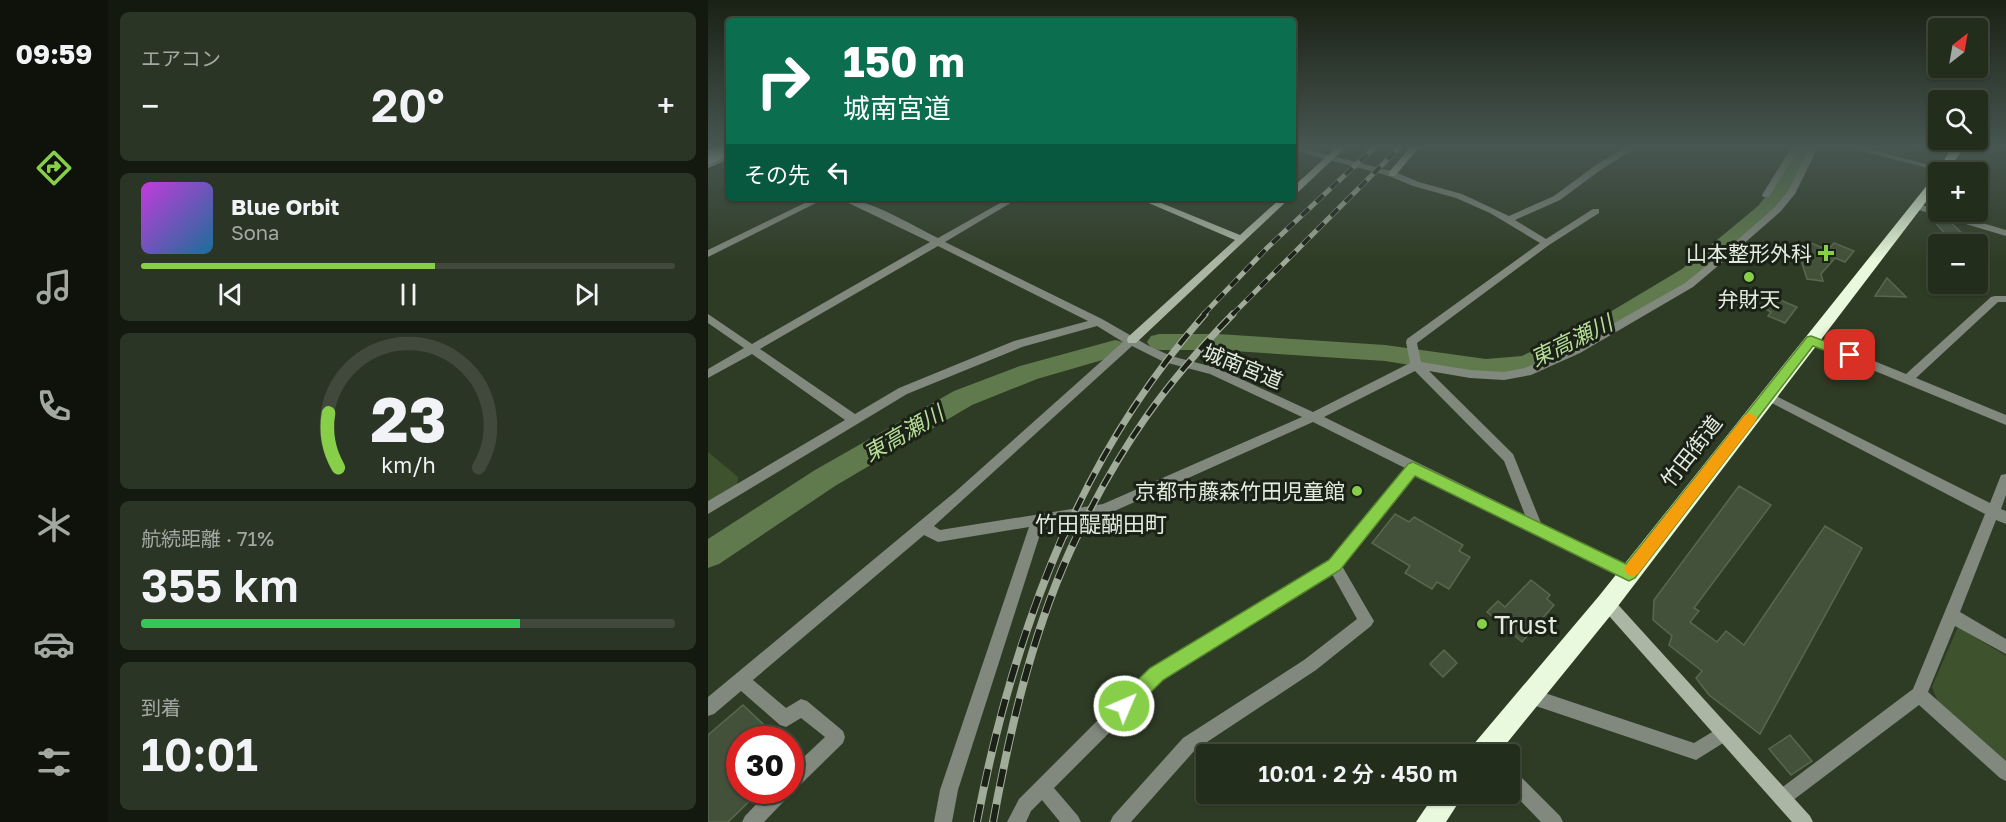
<!DOCTYPE html>
<html lang="ja">
<head>
<meta charset="utf-8">
<style>
	:root { --surface:#232d1c; --page:#2b3525; --text:#f1f3f6; --muted:#a3a8a3; --line:#40493b; --accent:#88cf49 }
	body { margin:0; font-family:"Golos Text","Noto Sans JP",sans-serif; background:var(--page); color:var(--text); height:100vh; display:flex; flex-direction:column; font-size:22px; white-space:nowrap }
	* { box-sizing:border-box; margin:0 }
	p { font-size:20px; color:var(--muted) }
	.icon { flex:none; width:33px; height:33px; fill:none; stroke:currentColor; stroke-width:2; stroke-linecap:round; stroke-linejoin:round }
	.map { position:relative; flex:1; overflow:hidden }
	.drawer { display:flex; flex-direction:column; gap:12px; padding:12px; background:#13190f; width:600px }
	.drawer>* { flex:none }
	.top-card { position:absolute; left:18px; top:18px; width:570px; height:183px; border-radius:6px; box-shadow:0 2px 4px #0004,0 0 0 2px var(--line); background:#0b6e4f; color:#fff; overflow:hidden }
	.needle { width:39px; rotate:31deg }
	.tools { position:absolute; left:1220px; top:18px; display:grid; gap:12px }
	.tools a { display:grid; place-items:center; width:60px; height:60px; border-radius:6px; background:var(--surface); box-shadow:0 2px 4px #0004,0 0 0 2px var(--line); font-size:30px }
	.speed { position:absolute; left:18px; top:726px; display:flex; gap:12px; font-size:30px; font-weight:700; text-align:center }
	.speed>* { display:grid; place-content:center; width:78px; height:78px; border-radius:50%; background:var(--surface); box-shadow:0 2px 4px #0004,0 0 0 2px var(--line); line-height:1 }
	.speed .limit { border:9px solid #d22; background:#fff; color:#111 }
	.pin { position:absolute; display:grid; place-items:center; width:51px; height:51px; color:#fff; margin:-26px; border-radius:12px; box-shadow:0 3px 9px #0006 }
	.me { position:absolute; width:66px; margin:-33px; rotate:45deg; stroke-linejoin:round; filter:drop-shadow(0 0 4px #0008) }
	.turn { display:flex; align-items:center; gap:21px; height:126px; padding:0 18px; font-size:27px }
	.turn .icon { width:78px; height:78px; stroke-width:2.5 }
	.turn b { display:block; font-size:42px; line-height:51px }
	.then { display:flex; align-items:center; height:57px; padding:0 18px; background:#0003; gap:12px; font-size:22px }
	.big { font-size:45px; font-weight:600; line-height:1.1 }
	.drawer .tile { flex:1; display:flex; flex-direction:column; justify-content:center; gap:9px; min-width:0; padding:0 21px; border-radius:9px; background:var(--page) }
	.drawer .dial { align-items:center; gap:0 }
	.dial svg { height:156px; overflow:visible; fill:none; stroke:var(--line); stroke-width:7; stroke-linecap:round; text-anchor:middle }
	.dial text { fill:var(--text); stroke:none }
	.song { display:flex; align-items:center; gap:18px }
	.cover { width:72px; height:72px; border-radius:9px; background:linear-gradient(135deg,hsl(290 70% 55%),hsl(200 70% 35%)) }
	.played { height:6px; border-radius:3px; background:linear-gradient(90deg,var(--accent) 55%,var(--line) 55%) }
	.keys { display:flex; justify-content:space-around; direction:ltr }
	.heat { display:flex; justify-content:space-between; align-items:center; font-size:33px; direction:ltr }
	.charge { height:9px; border-radius:4px; background:linear-gradient(90deg,#34c759 71%,var(--line) 0) }
	.trip { position:absolute; left:488px; top:744px; width:324px; height:60px; border-radius:6px; background:var(--surface); box-shadow:0 2px 4px #0004,0 0 0 2px var(--line); font-weight:600; line-height:60px; text-align:center }
	main { display:flex; flex:1; min-height:0 }
	.dock { display:flex; flex-direction:column; width:108px; justify-content:space-around; align-items:center; background:#0e120b; color:var(--muted) }
	.dock .icon { width:42px; height:42px }
	.dock .active { color:var(--accent) }
	.dock b { font-size:27px; color:var(--text) }
	.map>svg:first-child { display:block }
	.green { fill:#3e532d }
	.lines { fill:none; stroke-linecap:round; stroke-linejoin:round }
	.river { fill:#607a4d; fill-rule:evenodd }
	.building { fill:#43513a; stroke:#59674f; stroke-width:1.5 }
	.street { fill:#81887d; fill-rule:evenodd }
	.secondary { fill:#abb6a4; fill-rule:evenodd }
	.highway { fill:#e8f9dd; fill-rule:evenodd }
	.rail-far2-casing { stroke:#a1ab99; stroke-width:5 }
	.rail-far1-casing { stroke:#a1ab99; stroke-width:7 }
	.rail-casing { stroke:#a1ab99; stroke-width:8 }
	.rail-far2 { stroke:#1b2117; stroke-width:4; stroke-dasharray:10; stroke-linecap:butt }
	.rail-far1 { stroke:#1b2117; stroke-width:4.5; stroke-dasharray:14; stroke-linecap:butt }
	.rail { stroke:#1b2117; stroke-width:6; stroke-dasharray:18; stroke-linecap:butt }
	.highway-bridge { stroke:#e8f9dd; stroke-width:14 }
	.route { fill:#88cf49; stroke:#58872f; stroke-width:1.5 }
	.slow { fill:#f59e0b }
	.poi-dot { fill:#88cf49; stroke:#1b2117; stroke-width:2 }
	.labels { text-anchor:middle; dominant-baseline:central; stroke-width:6; stroke-linejoin:round; paint-order:stroke }
	.poi-label { font-size:21px; fill:#e3ebdd; stroke:#1b2117; text-anchor:end }
	.street-label { font-size:21px; fill:#e3ebdd; stroke:#1b2117 }
	.water-label { font-size:22px; font-style:italic; fill:#b4dd97; stroke:#1b2117 }
	.neighbourhood-label { font-size:22px; fill:#e3ebdd; stroke:#1b2117 }
	.near-poi-label { font-size:26px; fill:#e3ebdd; stroke:#1b2117; text-anchor:start }
</style>
</head>
<body>
<main>
<nav class="dock">
<b>09:59</b>
<svg class="icon active" aria-label="directions" viewBox="0 0 24 24"><path d="M12 3l9 9-9 9-9-9zM9 14v-3h6M13 9l2 2-2 2"/></svg>
<svg class="icon" aria-label="music" viewBox="0 0 24 24"><path d="M9 18V5l10-2v13"/><circle cx="6" cy="18" r="3"/><circle cx="16" cy="16" r="3"/></svg>
<svg class="icon" aria-label="phone" viewBox="0 0 24 24"><path d="M5 4h4l2 5-3 2q2 4 5 5l2-3 5 2v4C11 20 4 13 5 4z"/></svg>
<svg class="icon" aria-label="climate" viewBox="0 0 24 24"><path d="M12 3v18M4 7l16 10M4 17L20 7"/></svg>
<svg class="icon" aria-label="car" viewBox="0 0 24 24"><path d="M5 17H2v-5l4-1 3-4h7l3 4 3 1v5h-3M9 17h6M6 11h13"/><circle cx="7" cy="17" r="2"/><circle cx="17" cy="17" r="2"/></svg>
<svg class="icon" aria-label="filters" viewBox="0 0 24 24"><path d="M4 7h16M4 17h16"/><circle cx="9" cy="7" r="2"/><circle cx="15" cy="17" r="2"/></svg>
</nav>
<section class="drawer">
<div class="tile"><p>エアコン</p>
<div class="heat"><a>−</a><b class="big">20°</b><a>+</a></div>
</div>
<div class="tile">
<div class="song"><i class="cover"></i><div><b>Blue Orbit</b><p>Sona</p></div></div>
<div class="played"></div>
<div class="keys"><svg class="icon" aria-label="previous" viewBox="0 0 24 24"><path d="M18 5L8 12l10 7zM5 5v14"/></svg><svg class="icon" aria-label="pause" viewBox="0 0 24 24"><path d="M8 5v14M16 5v14"/></svg><svg class="icon" aria-label="next" viewBox="0 0 24 24"><path d="M6 5l10 7-10 7zM19 5v14"/></svg></div>
</div>
<div class="tile dial"><svg viewBox="0 0 100 80">
<path d="M14 69A42 42 0 1 1 86 69"/>
<path d="M14 69A42 42 0 0 1 9 41" stroke="#88cf49"/>
<text x="50" y="56" font-size="32" font-weight="700">23</text>
<text x="50" y="72" font-size="11">km/h</text>
</svg></div>
<div class="tile"><p>航続距離 · 71%</p><b class="big">355 km</b><div class="charge"></div></div>
<div class="tile"><p>到着</p><b class="big">10:01</b></div>
</section>
<div class="map">
<svg width="1298" height="822" viewBox="0 0 1298 822">
	<rect width="100%" height="100%" fill="#2f3c25"/>
	<g class="green">
		<path d="M0,452L30,477L29,485L0,503Z"/>
		<path d="M1250,627L1298,656V765L1232,707L1224,687Z"/>
	</g>
	<g class="lines">
		<g class="river">
			<path d="M1089,145H1106L1088,181L1064,214L990,279L913,325L827,370L778,377L677,361L510,350H451L443,348L439,342L443,336L451,334H510L677,345L778,359L814,356L897,315L974,269L1050,206L1071,180Z"/>
			<path d="M407,340L415,342L419,348L415,354L329,379L264,405L127,486L11,564L0,568V539L107,470L246,391L312,366Z"/>
		</g>
	</g>
	<g class="building">
		<path d="M1161,146H1204L1193,155Z"/>
		<path d="M1235,219L1242,222L1256,235H1238L1225,220Z"/>
		<path d="M1103,243L1120,250L1126,243L1146,251L1137,262L1127,258L1113,274L1115,281L1099,279L1092,257Z"/>
		<path d="M1179,278L1198,297L1167,296Z"/>
		<path d="M1065,297L1089,307L1077,323L1060,316L1063,312L1056,308Z"/>
		<path d="M1031,486L1063,505L986,608L991,611L982,622L1009,642L1018,631L1036,645L1117,526L1154,548L1052,734L1001,695L988,678L994,671L961,645L964,636L945,620L946,600Z"/>
		<path d="M687,514L701,522L706,517L755,545L751,551L762,557L741,589L729,582L724,589L697,573L702,566L664,543Z"/>
		<path d="M823,580L842,595L839,599L846,605L814,642L779,612L790,601L797,607Z"/>
		<path d="M736,650L749,663L735,677L722,664Z"/>
		<path d="M35,705L72,740H32V790H53L20,822H0V735Z"/>
		<path d="M1082,735L1104,761L1083,775L1061,749Z"/>
	</g>
	<g class="lines">
		<g class="street">
			<path d="M921,145H932L894,169L852,200L807,220L838,239L885,209H891V213L841,245L709,343L713,362L762,370L796,372L817,368L864,347L977,283L1018,250L1067,207L1080,191L1103,145H1111L1087,194L1073,211L1024,254L985,287L872,353L823,375L796,380L762,378L721,371L805,454L833,523L926,568L928,573L926,578L921,579L916,578L708,474L634,566L663,616L666,621L663,626L608,670L487,750L423,822H402L405,816L475,738L596,660L649,619L624,574L454,680L346,788L370,816L373,822H352L334,800L323,811L318,822H299L311,799L442,668L621,560L697,468L605,422L402,513L335,525L250,790L244,822H226L232,790L321,527L230,542L216,535L45,680L78,708L93,699L99,701L135,731L137,737L135,743L88,789L83,791L81,796L56,822H34L37,816L62,790H82V770L117,737L93,718L78,727L72,725L33,691L6,714L0,716V697L247,492L415,342L389,326L314,347L199,394L0,514V501L137,420L44,354L0,378V369L36,348L0,323V314L44,344L222,242L130,198C161,198 201,224 230,238L301,198H311L237,242L394,319L441,346L463,356L509,368L605,412L702,363L698,342L699,339L832,243L782,213L748,198L705,186L681,176L585,150V146L687,172L711,182L754,194L801,216L846,196L888,165ZM230,246L380,321L306,341L191,388L147,414L52,349ZM424,346L456,362L502,374L594,417L395,504L232,530L226,526ZM707,371L796,461L817,515L616,417Z"/>
			<path d="M1085,145H1093L1061,197H1055L1054,195Z"/>
			<path d="M1131,145H1147L1239,170L1235,172Z"/>
			<path d="M107,198H118L0,257V250Z"/>
			<path d="M1207,203L1298,230V236L1204,208V204Z"/>
			<path d="M1287,296H1298V302H1290L1208,378L1298,415V425L1099,343L1098,340L1103,336L1107,337L1198,374L1283,297Z"/>
			<path d="M1060,392L1282,503L1293,475L1298,474V495L1293,509L1298,511V524L1288,520L1252,612L1298,639V654L1247,626L1220,692L1298,761V781L1292,778L1211,705L1080,804L1074,807L1068,804L1065,798L1068,792L1205,689L1277,514L1056,399L1054,396Z"/>
			<path d="M822,688L986,743L1014,726L1020,728L1022,734L1020,740L988,760L816,702L814,696L816,690Z"/>
			<path d="M801,768L807,771L852,816L855,822H833L801,789Z"/>
		</g>
		<g class="secondary">
			<path d="M631,145H640L588,194L585,195V187Z"/>
			<path d="M704,145H713L687,176H681V172Z"/>
			<path d="M21,154V159L0,168V162Z"/>
			<path d="M429,198H441L532,235L573,198H582L428,343H420L419,340L420,337L527,240Z"/>
			<path d="M899,596L904,598L1102,816L1105,822H1084L894,608L892,603L894,598Z"/>
		</g>
		<g class="highway">
			<path d="M1245,145H1258L1239,172H1230V186L907,610L790,754H761L765,745L891,596L1228,174Z"/>
			<path d="M727,794H756L738,822H708Z"/>
		</g>
		<defs>
			<g id="rail-far2">
				<path d="M495,315L559,248L669,145"/>
				<path d="M524,315L694,145"/>
			</g>
			<g id="rail-far1">
				<path d="M356,536C391,456 439,380 497,314"/>
				<path d="M369,536C413,446 455,386 525,314"/>
			</g>
			<g id="rail">
				<path d="M269,822C288,722 315,627 356,534"/>
				<path d="M285,822C303,724 326,624 370,534"/>
			</g>
		</defs>
		<use href="#rail-far2" class="rail-far2-casing"/>
		<use href="#rail-far1" class="rail-far1-casing"/>
		<use href="#rail" class="rail-casing"/>
		<use href="#rail-far2" class="rail-far2"/>
		<use href="#rail-far1" class="rail-far1"/>
		<use href="#rail" class="rail"/>
		<path class="highway-bridge" d="M0,157L21,148"/>
	</g>
	<linearGradient id="sky" x2="0" y2="1"><stop stop-color="#1a2114"/><stop offset="0.56" stop-color="#475651"/><stop offset="1" stop-color="#475651" stop-opacity="0"/></linearGradient>
	<rect width="1298" height="261" fill="url(#sky)"/>
	<path class="route" d="M1103,336L1146,352L1148,355L1142,360L1105,346L927,578L921,581L915,578L707,476L632,570L455,680L422,713L416,716L409,713L407,706L409,700L442,668L621,560L700,464L705,462L918,564L1099,337Z"/>
	<path class="slow" d="M1042,413L1049,418L1047,422L930,574L924,577L919,574L916,569L919,564L1037,415Z"/>
	<g class="poi-dot">
		<path d="M1115 244h6v6h6v6h-6v6h-6v-6h-6v-6h6z"/>
		<circle cx="1041" cy="277" r="6"/>
		<circle cx="649" cy="491" r="6"/>
		<circle cx="774" cy="624" r="6"/>
	</g>
	<g class="labels">
		<g class="poi-label">
			<text x="1104" y="253">山本整形外科</text>
			<text x="1041" y="299" text-anchor="middle">弁財天</text>
			<text x="637" y="491">京都市藤森竹田児童館</text>
		</g>
		<g class="street-label">
			<text transform="translate(535 366) rotate(22)">城南宮道</text>
			<text transform="translate(983 451) rotate(-52)">竹田街道</text>
		</g>
		<g class="water-label">
			<text transform="translate(863 340) rotate(-26)">東高瀬川</text>
			<text transform="translate(195 433) rotate(-30)">東高瀬川</text>
		</g>
		<g class="neighbourhood-label">
			<text x="393" y="523">竹田醍醐田町</text>
		</g>
		<g class="near-poi-label">
			<text x="786" y="624">Trust</text>
		</g>
	</g>
</svg>
<div class="tools">
<a><svg class="needle" viewBox="-14 -14 28 28"><path d="M0-13l5 13h-10z" fill="#e53935"/><path d="M0 13l5-13h-10z" fill="#a3a8a3"/></svg></a>
<a><svg class="icon" aria-label="search" viewBox="0 0 24 24"><circle cx="10" cy="10" r="6"/><path d="M15 15l6 6"/></svg></a>
<a>+</a>
<a>−</a>
</div>
<div class="speed"><div class="limit">30</div></div>
<div class="pin" style="left:1142px;top:355px;background:#d93025"><svg class="icon" aria-label="arrive" viewBox="0 0 24 24"><path d="M6 21V4h12l-3 4 3 4H6"/></svg></div>
<svg class="me" style="left:416px;top:706px" viewBox="-20 -20 40 40"><circle r="17" fill="#88cf49" stroke="#fff" stroke-width="3"/><path d="M0-11L8 9 0 5-8 9z" fill="#fff"/></svg>
<div class="trip">10:01 · 2 分 · 450 m</div>
<div class="top-card">
<div class="turn"><svg class="icon" aria-label="right" viewBox="0 0 24 24"><path d="M7 20v-9h11M14 6l5 5-5 5"/></svg><div><b>150 m</b>城南宮道</div></div>
<div class="then">その先<svg class="icon" aria-label="left" viewBox="0 0 24 24"><path d="M17 20v-9H6M10 6l-5 5 5 5"/></svg></div>
</div>
</div>
</main>
</body>
</html>
